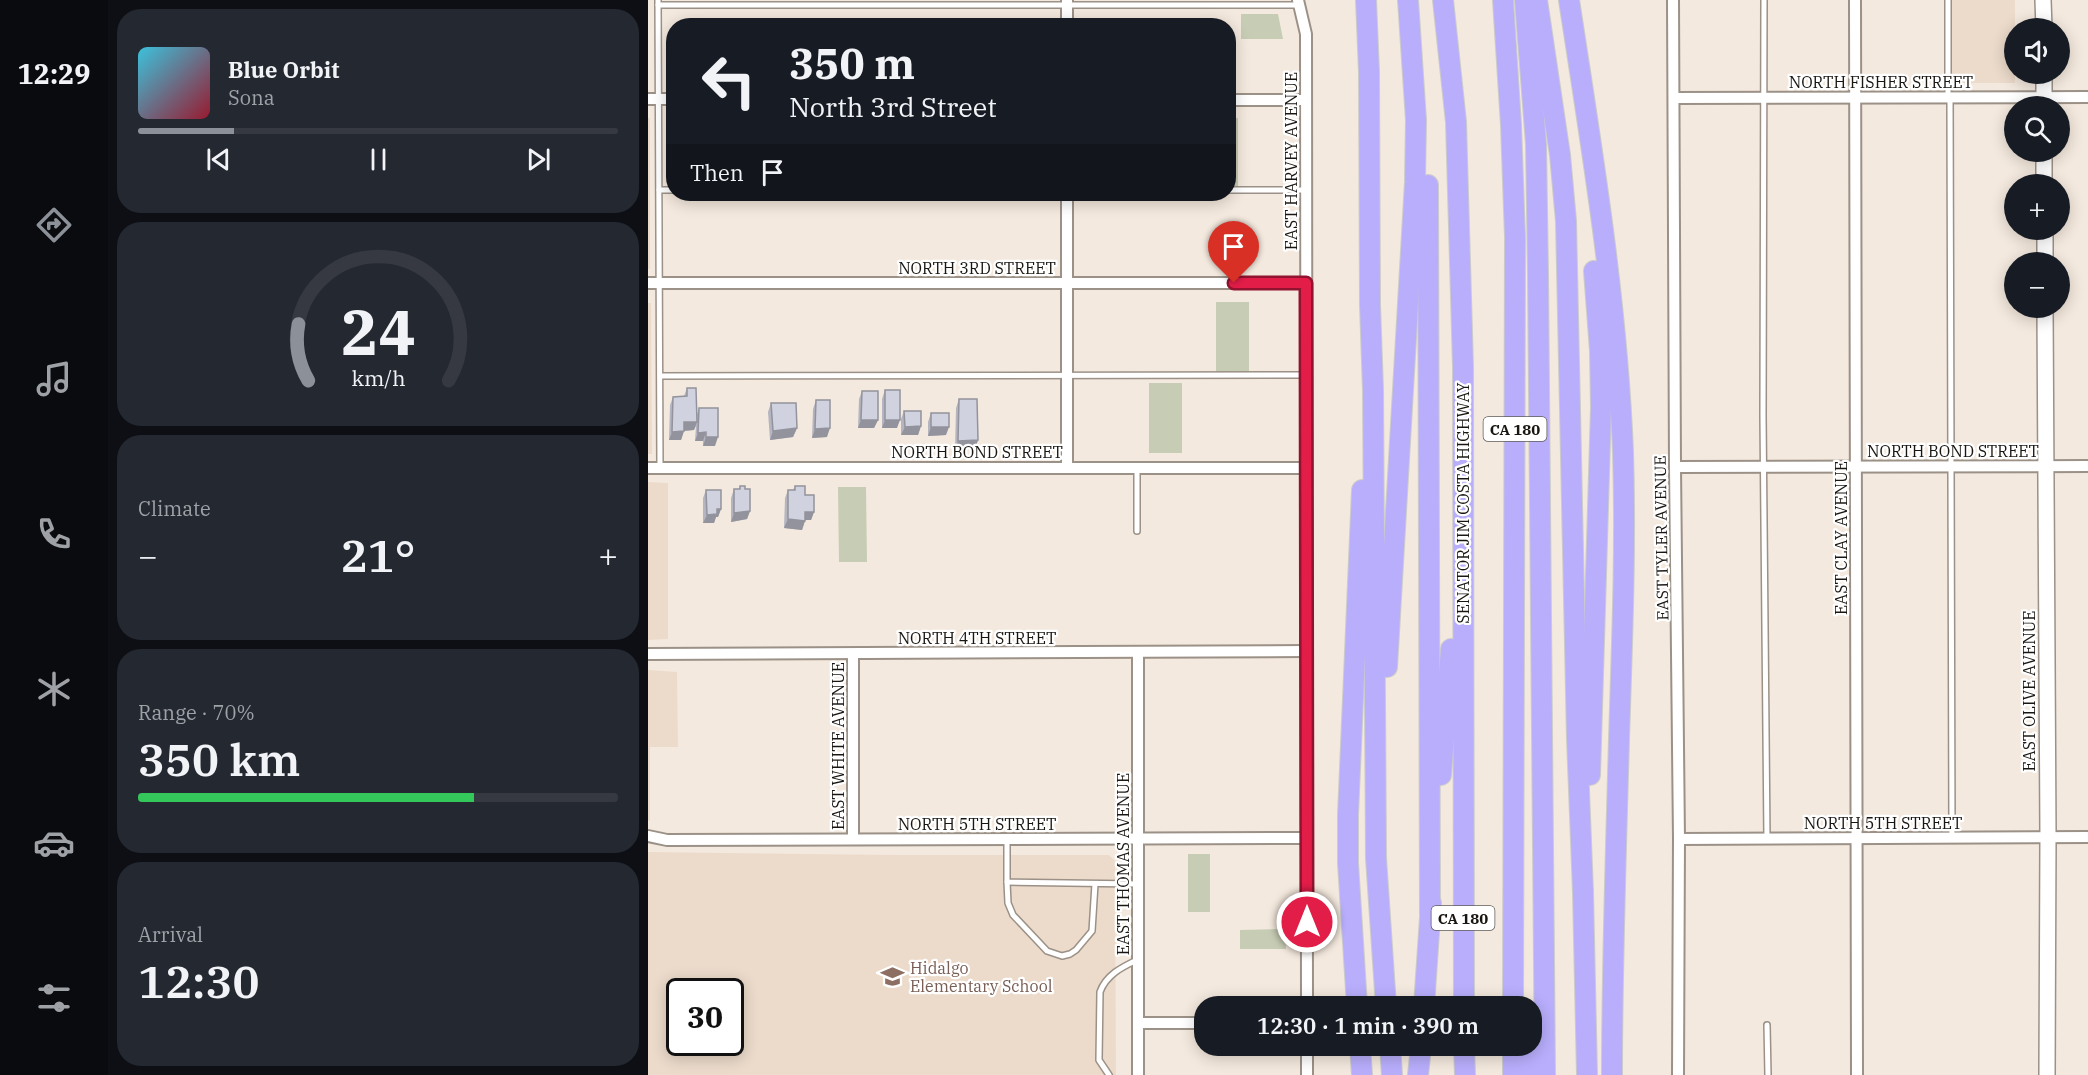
<!DOCTYPE html>
<html lang="en">
<head>
<meta charset="utf-8">
<style>
	:root { --surface:#171b24; --page:#242831; --text:#f1f3f6; --muted:#9ea1a6; --line:#363941; --accent:#8c9099 }
	body { margin:0; font-family:"IBM Plex Serif",serif; background:var(--page); color:var(--text); height:100vh; display:flex; flex-direction:column; font-size:22px; white-space:nowrap }
	* { box-sizing:border-box; margin:0 }
	p { font-size:20px; color:var(--muted) }
	.icon { flex:none; width:33px; height:33px; fill:none; stroke:currentColor; stroke-width:2; stroke-linecap:round; stroke-linejoin:round }
	.map { position:relative; flex:1; overflow:hidden }
	.drawer { display:flex; flex-direction:column; gap:9px; padding:9px; background:#0d0f14; width:540px }
	.drawer>* { flex:none }
	.hud { position:absolute; left:18px; top:18px; width:570px; height:183px; border-radius:24px; box-shadow:0 3px 15px #0003; background:#171b24; color:var(--text); overflow:hidden }
	.controls { position:absolute; left:1356px; top:18px; display:grid; gap:12px }
	.controls a { display:grid; place-items:center; width:66px; height:66px; border-radius:50%; background:var(--surface); box-shadow:0 3px 15px #0003; font-size:30px }
	.speed { position:absolute; left:18px; top:978px; display:flex; gap:12px; font-size:30px; font-weight:700; text-align:center }
	.speed>* { display:grid; place-content:center; width:78px; height:78px; border-radius:50%; background:var(--surface); box-shadow:0 3px 15px #0003; line-height:1 }
	.speed .limit { border:3px solid #111; border-radius:9px; background:#fff; color:#111 }
	.pin { position:absolute; display:grid; place-items:center; width:51px; height:51px; color:#fff; margin:-62px -26px; border-radius:50% 50% 50% 0; rotate:-45deg; box-shadow:0 0 6px #0007 }
	.pin .icon { rotate:45deg }
	.me { position:absolute; width:66px; margin:-33px; rotate:0deg; stroke-linejoin:round; filter:drop-shadow(0 0 4px #0008) }
	.turn { display:flex; align-items:center; gap:21px; height:126px; padding:0 24px; font-size:27px }
	.turn .icon { width:78px; height:78px; stroke-width:2.5 }
	.turn b { display:block; font-size:42px; line-height:51px }
	.then { display:flex; align-items:center; height:57px; padding:0 24px; background:#0003; gap:12px; font-size:22px }
	.big { font-size:45px; font-weight:600; line-height:1.1 }
	.drawer .tile { flex:1; display:flex; flex-direction:column; justify-content:center; gap:9px; min-width:0; padding:0 21px; border-radius:24px; background:var(--page) }
	.drawer .dial { align-items:center; gap:0 }
	.dial svg { height:156px; overflow:visible; fill:none; stroke:var(--line); stroke-width:7; stroke-linecap:round; text-anchor:middle }
	.dial text { fill:var(--text); stroke:none }
	.song { display:flex; align-items:center; gap:18px }
	.cover { width:72px; height:72px; border-radius:9px; background:linear-gradient(135deg,hsl(190 70% 55%),hsl(350 70% 35%)) }
	.played { height:6px; border-radius:3px; background:linear-gradient(90deg,var(--accent) 20%,var(--line) 20%) }
	.keys { display:flex; justify-content:space-around; direction:ltr }
	.heat { display:flex; justify-content:space-between; align-items:center; font-size:33px; direction:ltr }
	.charge { height:9px; border-radius:4px; background:linear-gradient(90deg,#34c759 70%,var(--line) 0) }
	.trip { position:absolute; left:546px; top:996px; width:348px; height:60px; border-radius:24px; background:var(--surface); box-shadow:0 3px 15px #0003; font-weight:600; line-height:60px; text-align:center }
	main { display:flex; flex:1; min-height:0 }
	.menu { display:flex; flex-direction:column; width:108px; justify-content:space-around; align-items:center; background:#090b0e; color:var(--muted) }
	.menu .icon { width:42px; height:42px }
	.menu .active { color:var(--accent) }
	.menu b { font-size:27px; color:var(--text) }
	.map>svg:first-child { display:block }
	.built { fill:#ecdbcb; fill-rule:evenodd }
	.green { fill:#c7ccb4 }
	.lines { fill:none; stroke-linecap:round; stroke-linejoin:round }
	.service-casing { stroke:#9b9187; stroke-width:8 }
	.minor-casing { stroke:#9b9187; stroke-width:14 }
	.secondary-casing { stroke:#9b9187; stroke-width:18 }
	.motorway-casing { stroke:#cccccb; stroke-width:22 }
	.service { stroke:#fff; stroke-width:5 }
	.minor { stroke:#fff; stroke-width:10 }
	.secondary { stroke:#fff; stroke-width:15 }
	.motorway { stroke:#b8aefc; stroke-width:20 }
	.wall { fill:#b4b5c0 }
	.shaded-wall { fill:#92939c }
	.building { fill:#d1d2df; stroke:#92939c; stroke-width:1.5 }
	.route-casing { stroke:#92132f; stroke-width:15 }
	.route { stroke:#e11d48; stroke-width:10 }
	.labels { text-anchor:middle; dominant-baseline:central; stroke-width:4.5; stroke-linejoin:round; paint-order:stroke }
	.shield { fill:#fff; stroke:#5e5c59; stroke-width:1.5 }
	.shield-label { font-size:15px; font-weight:bold; fill:#191612 }
	.street-label { font-size:16px; fill:#191612; stroke:#fff }
	.education-label { font-size:16px; fill:#785e54; stroke:#fff; text-anchor:start }
</style>
</head>
<body>
<main>
<nav class="menu">
<b>12:29</b>
<svg class="icon active" aria-label="directions" viewBox="0 0 24 24"><path d="M12 3l9 9-9 9-9-9zM9 14v-3h6M13 9l2 2-2 2"/></svg>
<svg class="icon" aria-label="music" viewBox="0 0 24 24"><path d="M9 18V5l10-2v13"/><circle cx="6" cy="18" r="3"/><circle cx="16" cy="16" r="3"/></svg>
<svg class="icon" aria-label="phone" viewBox="0 0 24 24"><path d="M5 4h4l2 5-3 2q2 4 5 5l2-3 5 2v4C11 20 4 13 5 4z"/></svg>
<svg class="icon" aria-label="climate" viewBox="0 0 24 24"><path d="M12 3v18M4 7l16 10M4 17L20 7"/></svg>
<svg class="icon" aria-label="car" viewBox="0 0 24 24"><path d="M5 17H2v-5l4-1 3-4h7l3 4 3 1v5h-3M9 17h6M6 11h13"/><circle cx="7" cy="17" r="2"/><circle cx="17" cy="17" r="2"/></svg>
<svg class="icon" aria-label="filters" viewBox="0 0 24 24"><path d="M4 7h16M4 17h16"/><circle cx="9" cy="7" r="2"/><circle cx="15" cy="17" r="2"/></svg>
</nav>
<section class="drawer">
<div class="tile">
<div class="song"><i class="cover"></i><div><b>Blue Orbit</b><p>Sona</p></div></div>
<div class="played"></div>
<div class="keys"><svg class="icon" aria-label="previous" viewBox="0 0 24 24"><path d="M18 5L8 12l10 7zM5 5v14"/></svg><svg class="icon" aria-label="pause" viewBox="0 0 24 24"><path d="M8 5v14M16 5v14"/></svg><svg class="icon" aria-label="next" viewBox="0 0 24 24"><path d="M6 5l10 7-10 7zM19 5v14"/></svg></div>
</div>
<div class="tile dial"><svg viewBox="0 0 100 80">
<path d="M14 69A42 42 0 1 1 86 69"/>
<path d="M14 69A42 42 0 0 1 9 40" stroke="#8c9099"/>
<text x="50" y="56" font-size="32" font-weight="700">24</text>
<text x="50" y="72" font-size="11">km/h</text>
</svg></div>
<div class="tile"><p>Climate</p>
<div class="heat"><a>−</a><b class="big">21°</b><a>+</a></div>
</div>
<div class="tile"><p>Range · 70%</p><b class="big">350 km</b><div class="charge"></div></div>
<div class="tile"><p>Arrival</p><b class="big">12:30</b></div>
</section>
<div class="map">
<svg width="1440" height="1075" viewBox="0 0 1440 1075">
	<rect width="100%" height="100%" fill="#f4e9de"/>
	<g class="built">
		<path d="M1302,0H1367V83H1301Z"/>
		<rect x="0" y="118" width="2" height="151"/>
		<path d="M0,303H3L4,454H0Z"/>
		<path d="M0,482L20,483V639L0,640Z"/>
		<path d="M0,670L29,672L30,747H2V821L0,820Z"/>
		<path d="M0,852L244,855H461L467,861L468,1075H0ZM32,992H82V1042H32Z"/>
	</g>
	<g class="green">
		<path d="M593,14H630L635,39H593Z"/>
		<path d="M580,118H590V188H581Z"/>
		<rect x="568" y="302" width="33" height="70"/>
		<rect x="501" y="383" width="33" height="70"/>
		<path d="M190,487H218L219,562H191Z"/>
		<rect x="540" y="854" width="22" height="58"/>
		<path d="M637,929L638,949H592V930Z"/>
	</g>
	<g class="lines">
		<defs>
			<g id="service">
				<path d="M10,0L12,468"/>
				<path d="M1116,0L1115,416L1119,839"/>
				<path d="M1300,0V97"/>
				<path d="M10,5H651"/>
				<path d="M1302,97L1304,838"/>
				<path d="M11,190H26"/>
				<path d="M580,190H658"/>
				<path d="M12,376L658,375"/>
				<path d="M489,531V468"/>
				<path d="M359,839V882L489,884"/>
				<path d="M359,882L360,903L365,915L399,951L414,956L422,954L428,950L444,931L447,884"/>
				<path d="M1119,1025L1120,1075"/>
				<path d="M461,1075L451,1060L452,992C458,975 474,967 489,960"/>
			</g>
			<g id="minor">
				<path d="M419,0V26"/>
				<path d="M650,0L658,34L659,1006"/>
				<path d="M1025,0L1027,467L1031,839L1030,1075"/>
				<path d="M1207,0L1209,1075"/>
				<path d="M1026,98L1440,97"/>
				<path d="M0,99H26"/>
				<path d="M580,100H658"/>
				<path d="M419,194V466"/>
				<path d="M0,283H658"/>
				<path d="M1027,467L1440,466"/>
				<path d="M0,468H658"/>
				<path d="M490,652V1075"/>
				<path d="M0,654L659,651"/>
				<path d="M205,654V839"/>
				<path d="M0,836L19,840L659,838"/>
				<path d="M1031,839L1440,837"/>
				<path d="M491,1023H556"/>
				<path d="M659,1046V1075"/>
			</g>
			<g id="secondary">
				<path d="M1395,0L1396,28"/>
				<path d="M1396,74V106"/>
				<path d="M1396,152V184"/>
				<path d="M1397,230V262"/>
				<path d="M1397,308L1400,837L1399,1075"/>
			</g>
			<g id="motorway">
				<path d="M718,0L721,72L722,305L725,390L728,858L738,1006"/>
				<path d="M795,0L808,122L815,367L816,1006"/>
				<path d="M855,0L863,125L867,237L865,1006"/>
				<path d="M877,0L888,144L890,274L897,1075"/>
				<path d="M889,0L912,155L918,221L929,739L935,892L939,1075"/>
				<path d="M921,0C944,150 969,300 975,452C978,548 974,643 971,739C968,851 964,963 964,1075"/>
				<path d="M780,185L782,914"/>
				<path d="M739,667L767,182L768,120L760,0"/>
				<path d="M793,775L803,649"/>
				<path d="M942,775L953,407L952,351L946,271"/>
				<path d="M709,1006L700,863V815L714,490"/>
				<path d="M776,1006L783,903"/>
				<path d="M712,1046L714,1075"/>
				<path d="M742,1046L744,1075"/>
				<path d="M816,1046L817,1075"/>
				<path d="M865,1046V1075"/>
				<path d="M882,1046L884,1075"/>
				<path d="M770,1075L773,1046"/>
			</g>
		</defs>
		<use href="#service" class="service-casing"/>
		<use href="#minor" class="minor-casing"/>
		<use href="#secondary" class="secondary-casing"/>
		<use href="#motorway" class="motorway-casing"/>
		<use href="#service" class="service"/>
		<use href="#minor" class="minor"/>
		<use href="#secondary" class="secondary"/>
		<use href="#motorway" class="motorway"/>
	</g>
	<g class="wall">
		<path d="M39,388L49,414L51,408L67,446H55V441H47L48,426L46,430L36,431L33,440H21L22,405L25,397L36,396Z"/>
		<path d="M237,390L249,428H234V399Z"/>
		<path d="M214,391L230,420L226,428H210L211,399Z"/>
		<path d="M311,399L330,440L327,449H307L308,408Z"/>
		<path d="M168,400L179,437L164,438L165,409Z"/>
		<path d="M123,403L149,428L145,437L122,440L120,412Z"/>
		<path d="M256,411L273,426L270,435H253V419Z"/>
		<path d="M283,413L298,435L280,436V422Z"/>
		<path d="M92,486L97,489L102,511L99,519L83,522V498L86,489H91Z"/>
		<path d="M147,486L157,495L166,512L163,520H157L154,530L136,528L137,498L140,490H145Z"/>
		<path d="M58,490L73,509L70,517H68L66,523H55V498Z"/>
	</g>
	<g class="shaded-wall">
		<path d="M213,420H230L226,428H210Z"/>
		<path d="M237,420H252L249,428H234Z"/>
		<path d="M36,422H49L46,430L33,431Z"/>
		<path d="M273,426L270,435H253L257,427Z"/>
		<path d="M283,427H301L298,435L280,436Z"/>
		<path d="M149,428L145,437L122,440L125,431Z"/>
		<path d="M182,428L179,437L164,438L167,429Z"/>
		<path d="M36,431L33,440H21L24,432Z"/>
		<path d="M58,432L55,441H47L50,433Z"/>
		<path d="M58,437H70L67,446H55Z"/>
		<path d="M330,440L327,449H307L310,441Z"/>
		<path d="M69,509H73L70,517H68L66,523H55L59,515Z"/>
		<path d="M102,511L99,519L83,522L86,513Z"/>
		<path d="M157,512H166L163,520H154Z"/>
		<path d="M140,519L157,521L154,530L136,528Z"/>
	</g>
	<g class="building">
		<path d="M39,388H48L49,422H36V431L24,432L25,397L39,396Z"/>
		<rect x="237" y="390" width="15" height="30"/>
		<path d="M214,391H230V420H213Z"/>
		<path d="M311,399H329L330,440L310,441Z"/>
		<path d="M168,400H182V428L167,429Z"/>
		<path d="M123,403H148L149,428L125,431Z"/>
		<path d="M51,408H70V437H58V432L50,433Z"/>
		<path d="M256,411H273V426L257,427Z"/>
		<rect x="283" y="413" width="18" height="14"/>
		<path d="M92,486H97V489H102V511L86,513V489H92Z"/>
		<path d="M147,486H157V495H166V512H157V521L140,519V490H147Z"/>
		<path d="M58,490H73V509H69V514L59,515Z"/>
	</g>
	<g class="lines">
		<defs>
			<path id="route" d="M586,283H658L659,922"/>
		</defs>
		<use href="#route" class="route-casing"/>
		<use href="#route" class="route"/>
	</g>
	<defs>
		<symbol id="school-bare" viewBox="-9 -9 18 18"><path d="M0-5L7-2L0 1L-7-2ZM-4 1L0 2.5L4 1V4Q0 6-4 4Z" fill="#8d6e63" stroke="#fff" stroke-width="2.5" paint-order="stroke"/></symbol>
	</defs>
	<g fill-rule="evenodd">
		<use href="#school-bare" x="228" y="960" width="33" height="33"/>
	</g>
	<g class="labels">
		<g class="shield">
			<rect x="835.5" y="417" width="63" height="24" rx="4.5"/>
			<rect x="783.5" y="906" width="63" height="24" rx="4.5"/>
		</g>
		<g class="shield-label">
			<text x="867" y="429">CA 180</text>
			<text x="815" y="918">CA 180</text>
		</g>
		<g class="street-label">
			<text x="1233" y="82">NORTH FISHER STREET</text>
			<text transform="translate(643 161) rotate(-90)">EAST HARVEY AVENUE</text>
			<text x="329" y="268">NORTH 3RD STREET</text>
			<text x="1305" y="451">NORTH BOND STREET</text>
			<text x="329" y="452">NORTH BOND STREET</text>
			<text transform="translate(815 503) rotate(-90)">SENATOR JIM COSTA HIGHWAY</text>
			<text transform="translate(1013 538) rotate(-91)">EAST TYLER AVENUE</text>
			<text transform="translate(1193 538) rotate(-90)">EAST CLAY AVENUE</text>
			<text x="329" y="638">NORTH 4TH STREET</text>
			<text transform="translate(1381 691) rotate(-90)">EAST OLIVE AVENUE</text>
			<text transform="translate(190 746) rotate(-90)">EAST WHITE AVENUE</text>
			<text x="1235" y="823">NORTH 5TH STREET</text>
			<text x="329" y="824">NORTH 5TH STREET</text>
			<text transform="translate(475 864) rotate(-90)">EAST THOMAS AVENUE</text>
		</g>
		<g class="education-label">
			<text x="262" y="968">Hidalgo<tspan x="262" dy="18">Elementary School</tspan></text>
		</g>
	</g>
</svg>
<div class="controls">
<a><svg class="icon" aria-label="sound" viewBox="0 0 24 24"><path d="M4 9h4l5-4v14l-5-4H4zM17 9q2 3 0 6"/></svg></a>
<a><svg class="icon" aria-label="search" viewBox="0 0 24 24"><circle cx="10" cy="10" r="6"/><path d="M15 15l6 6"/></svg></a>
<a>+</a>
<a>−</a>
</div>
<div class="speed"><div class="limit">30</div></div>
<div class="pin" style="left:586px;top:283px;background:#d93025"><svg class="icon" aria-label="arrive" viewBox="0 0 24 24"><path d="M6 21V4h12l-3 4 3 4H6"/></svg></div>
<svg class="me" style="left:659px;top:922px" viewBox="-20 -20 40 40"><circle r="17" fill="#e11d48" stroke="#fff" stroke-width="3"/><path d="M0-11L8 9 0 5-8 9z" fill="#fff"/></svg>
<div class="trip">12:30 · 1 min · 390 m</div>
<div class="hud">
<div class="turn"><svg class="icon" aria-label="left" viewBox="0 0 24 24"><path d="M17 20v-9H6M10 6l-5 5 5 5"/></svg><div><b>350 m</b>North 3rd Street</div></div>
<div class="then">Then<svg class="icon" aria-label="arrive" viewBox="0 0 24 24"><path d="M6 21V4h12l-3 4 3 4H6"/></svg></div>
</div>
</div>
</main>
</body>
</html>
